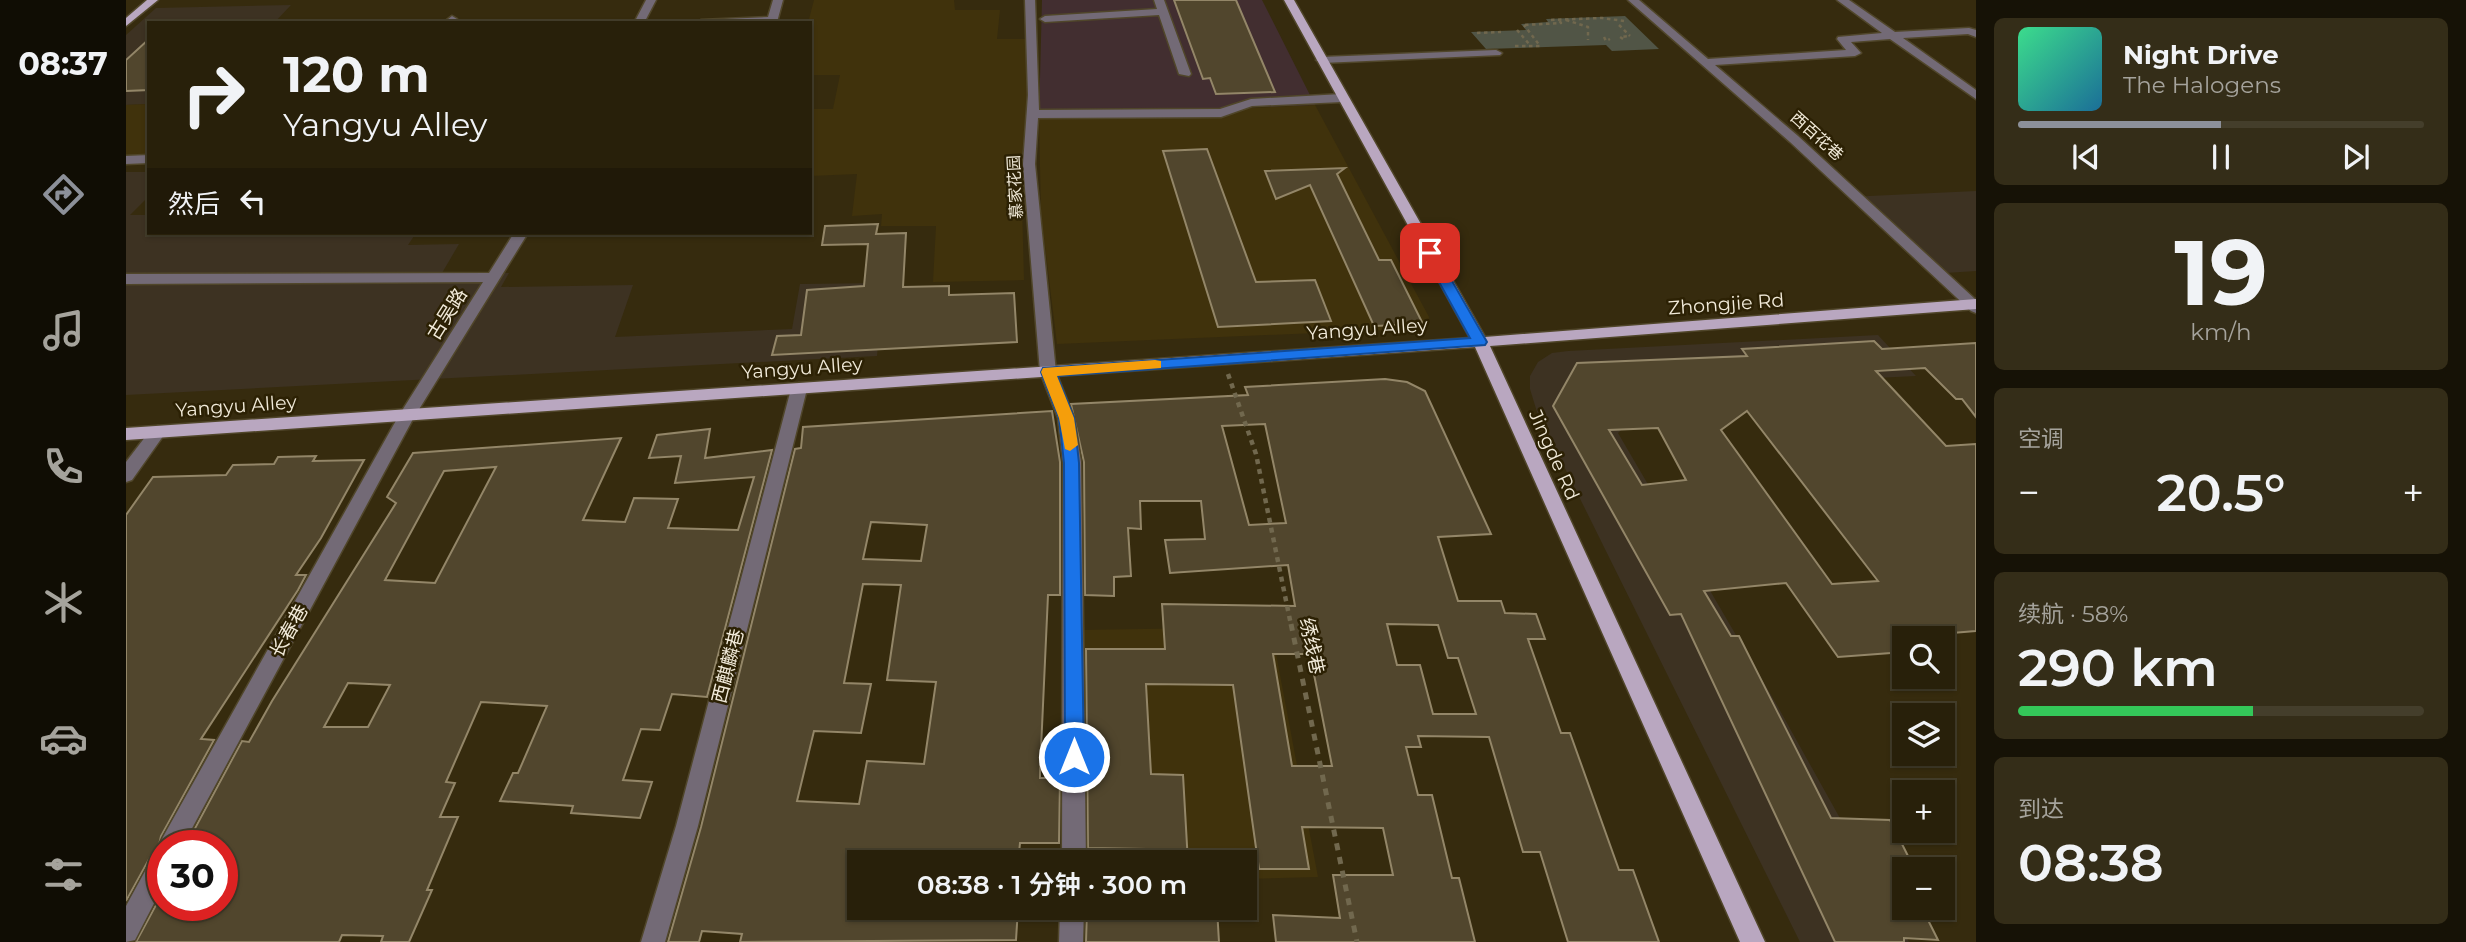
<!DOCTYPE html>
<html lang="zh">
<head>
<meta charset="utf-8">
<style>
	:root { --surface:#28200a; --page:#342d18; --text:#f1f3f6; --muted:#a5a39c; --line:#443e2b; --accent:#8c9099 }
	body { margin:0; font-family:Montserrat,"Noto Sans SC",sans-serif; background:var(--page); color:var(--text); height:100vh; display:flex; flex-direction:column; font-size:26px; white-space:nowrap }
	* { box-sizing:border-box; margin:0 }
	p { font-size:23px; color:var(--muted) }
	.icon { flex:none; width:38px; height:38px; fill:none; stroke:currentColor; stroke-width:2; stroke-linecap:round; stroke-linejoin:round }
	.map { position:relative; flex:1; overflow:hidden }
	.drawer { display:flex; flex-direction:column; gap:18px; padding:18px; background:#161206; width:490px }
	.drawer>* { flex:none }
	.guide { position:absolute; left:21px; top:21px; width:665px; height:214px; border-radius:0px; box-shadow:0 2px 5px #0004,0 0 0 2px var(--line); background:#28200a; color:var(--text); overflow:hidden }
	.fabs { position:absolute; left:1766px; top:626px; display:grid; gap:14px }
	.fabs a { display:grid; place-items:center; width:63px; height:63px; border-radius:0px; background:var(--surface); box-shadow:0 2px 5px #0004,0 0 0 2px var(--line); font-size:35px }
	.speed { position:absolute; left:21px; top:830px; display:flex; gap:14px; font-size:35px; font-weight:700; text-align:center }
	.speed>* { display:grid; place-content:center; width:91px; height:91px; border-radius:50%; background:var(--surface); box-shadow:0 2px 5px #0004,0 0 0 2px var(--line); line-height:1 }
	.speed .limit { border:10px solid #d22; background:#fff; color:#111 }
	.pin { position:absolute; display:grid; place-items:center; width:60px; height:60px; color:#fff; margin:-30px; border-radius:14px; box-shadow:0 4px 10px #0006 }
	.me { position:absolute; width:77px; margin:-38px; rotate:0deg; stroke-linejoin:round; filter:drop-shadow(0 0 5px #0008) }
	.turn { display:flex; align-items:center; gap:24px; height:147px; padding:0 21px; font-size:32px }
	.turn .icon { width:91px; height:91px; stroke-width:2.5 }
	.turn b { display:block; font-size:49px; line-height:60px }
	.then { display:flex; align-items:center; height:66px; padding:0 21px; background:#0003; gap:14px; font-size:26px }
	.big { font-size:52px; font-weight:600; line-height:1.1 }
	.drawer .card { flex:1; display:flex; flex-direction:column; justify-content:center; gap:10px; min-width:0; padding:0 24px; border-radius:10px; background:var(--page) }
	.drawer .dial { align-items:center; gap:0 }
	.dial b { font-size:91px; line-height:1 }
	.song { display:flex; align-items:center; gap:21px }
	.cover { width:84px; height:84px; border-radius:10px; background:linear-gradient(135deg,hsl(150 70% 55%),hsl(200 70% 35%)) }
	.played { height:7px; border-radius:4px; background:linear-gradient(90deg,var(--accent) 50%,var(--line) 50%) }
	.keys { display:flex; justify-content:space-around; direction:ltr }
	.heat { display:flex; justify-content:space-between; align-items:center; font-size:38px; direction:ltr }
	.charge { height:10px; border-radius:5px; background:linear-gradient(90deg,#34c759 58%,var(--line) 0) }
	.trip { position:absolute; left:721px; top:850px; width:410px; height:70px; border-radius:0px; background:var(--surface); box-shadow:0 2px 5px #0004,0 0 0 2px var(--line); font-weight:600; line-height:70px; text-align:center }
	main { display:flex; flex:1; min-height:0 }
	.dock { display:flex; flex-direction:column; width:126px; justify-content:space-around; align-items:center; background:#100d04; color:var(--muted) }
	.dock .icon { width:49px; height:49px }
	.dock .on { color:var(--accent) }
	.dock b { font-size:32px; color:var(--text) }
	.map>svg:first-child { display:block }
	.commercial { fill:#3d3222 }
	.built { fill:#40320c }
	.medical { fill:#422e30 }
	.green { fill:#515546 }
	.building { fill:#51462d; stroke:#938668; stroke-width:2; fill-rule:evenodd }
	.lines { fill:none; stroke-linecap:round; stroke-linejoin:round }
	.minor-casing { stroke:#50462a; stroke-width:3 }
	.major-casing { stroke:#50462a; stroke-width:3 }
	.path-far2 { stroke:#71684e; stroke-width:2.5; stroke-dasharray:3.5 3.5; stroke-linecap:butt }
	.path-far1 { stroke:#71684e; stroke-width:4.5; stroke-dasharray:5 5; stroke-linecap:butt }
	.path { stroke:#71684e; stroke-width:5; stroke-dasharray:7 7; stroke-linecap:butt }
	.minor { fill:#736a76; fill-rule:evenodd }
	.major { fill:#b9a7c0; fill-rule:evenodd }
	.route { fill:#1a73e8; stroke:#114b97; stroke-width:2 }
	.slow { fill:#f59e0b }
	.labels { text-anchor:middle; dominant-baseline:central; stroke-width:5; stroke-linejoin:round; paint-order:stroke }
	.far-street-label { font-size:16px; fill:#f1ead9; stroke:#2c2104 }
	.street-label { font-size:19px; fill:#f1ead9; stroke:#2c2104 }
</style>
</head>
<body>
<main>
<nav class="dock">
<b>08:37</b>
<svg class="icon on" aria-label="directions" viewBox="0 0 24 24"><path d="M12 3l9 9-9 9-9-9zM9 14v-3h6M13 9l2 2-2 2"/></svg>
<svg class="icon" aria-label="music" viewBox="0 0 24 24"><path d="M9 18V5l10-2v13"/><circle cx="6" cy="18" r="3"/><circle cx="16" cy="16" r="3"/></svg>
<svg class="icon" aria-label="phone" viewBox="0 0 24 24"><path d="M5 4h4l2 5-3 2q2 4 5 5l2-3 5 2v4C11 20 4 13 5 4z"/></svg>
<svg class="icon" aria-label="climate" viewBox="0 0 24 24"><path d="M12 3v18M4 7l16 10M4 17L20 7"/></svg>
<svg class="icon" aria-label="car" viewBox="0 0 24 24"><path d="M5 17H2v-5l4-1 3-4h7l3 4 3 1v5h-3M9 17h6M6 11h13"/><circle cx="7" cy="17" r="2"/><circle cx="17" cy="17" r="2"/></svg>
<svg class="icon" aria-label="filters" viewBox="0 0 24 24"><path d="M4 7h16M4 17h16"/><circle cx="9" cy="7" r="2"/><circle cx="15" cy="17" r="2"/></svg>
</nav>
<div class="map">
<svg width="1850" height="942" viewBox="0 0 1850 942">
	<rect width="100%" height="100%" fill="#362b0e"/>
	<g class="commercial">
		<path d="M165,5L148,23H23V104L0,105V35L30,8Z"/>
		<path d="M0,172H23V196L4,215H23V233H290L282,245L333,244L316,273H383L375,287L507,285L489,337L666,329L674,284L758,283L751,356L0,395Z"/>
		<path d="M1850,191V271L1804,274L1722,197Z"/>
		<path d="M1752,335L1790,376L1522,389L1528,399L1492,433L1652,707L1783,942H1674L1411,412L1404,389V376L1412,362L1426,353L1442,351Z"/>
	</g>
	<g class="built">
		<path d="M688,0H828L829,10H874L871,39H906L895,167L898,280L807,282L810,226H755L756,214L726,216L731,174L684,176V109H707L714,75H684V23H682Z"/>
		<path d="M23,104V155H0V105Z"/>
		<path d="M1189,105L1303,317L1302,321L1283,329L931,344L915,213L913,118Z"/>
		<path d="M1145,627L1192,877L1118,879V863H962L953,630Z"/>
	</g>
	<path class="medical" d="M916,0H1136L1189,105L1100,108L1085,116L913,118Z"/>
	<path class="green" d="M1499,16L1533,49L1486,51L1480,45L1360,49L1345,32L1400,30L1395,24L1422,22L1420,19Z"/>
	<g class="building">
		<path d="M1048,0H1110L1149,92L1090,94L1084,78L1077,79Z"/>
		<path d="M23,39V90L0,91V60Z"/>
		<path d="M1081,149L1130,282L1189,280L1205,321L1092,327L1037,151Z"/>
		<path d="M1219,168L1211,174L1253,260H1265L1297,324L1248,326L1184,185L1150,199L1139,171Z"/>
		<path d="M752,224L750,234L780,233L777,287L823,286V295L888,293L891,342L646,355L651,336L675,335L681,290L738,286L742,244L696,245L699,226Z"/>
		<path d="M1748,341L1756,349L1850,343V417L1836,399H1830L1799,368L1750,371L1820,446L1850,444V631L1778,637V652L1712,657L1660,583L1578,591L1605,636H1613L1705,818L1764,820L1789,870H1778V908H1796L1812,940L1778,938V942H1709L1555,614L1544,615L1427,406L1451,363L1621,356L1616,349ZM1621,411L1752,581L1706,584L1595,430ZM1532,428L1560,480L1516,485L1483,430Z"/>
		<path d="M1259,379L1281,382L1299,391L1365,534L1312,537L1332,601H1375L1379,613L1410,614L1419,639H1402L1435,733H1444L1493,870H1507L1533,942H1442L1414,852H1397L1363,737L1292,736L1295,747H1280L1292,795H1306L1326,878H1333L1349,942H1150L1147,915L1214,918L1207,875H1267L1257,828L1176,827L1183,869H1133L1107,685L1020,684L1025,774L1057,775L1062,863H1020V849L962,848L960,649H1039L1036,604L1169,606L1162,565L1044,573L1039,540L1079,539L1075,501H1014L1015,529L1002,528L1005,576L988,577V596L959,595L958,462L945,404L1122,395L1119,387ZM1139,424L1160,523L1123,525L1096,426ZM1261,624L1312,625L1322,658H1332L1350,714H1307L1294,665H1271ZM1147,654H1184L1206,766H1166Z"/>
		<path d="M926,411L934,462V595H922L914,771V778H934L933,843H894L892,863H733V908H892L890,940L614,942L616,934L576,931L573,942H542L575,827L669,449L675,448L677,427ZM745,522L801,525L795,561L737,559ZM737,584L775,585L761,680L810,682L798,764L741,761L733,804L671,801L688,731L735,733L745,684L718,683Z"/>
		<path d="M584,429L579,458L646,450L581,697L546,694L534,730L515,729L497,780L526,782L514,818L445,813L447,806L374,801L387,773H392L421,706L355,702L320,782L329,783L314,817H332L301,890H306L283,942H255L257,936L216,935L213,942H10L37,892V905H96V845H60L116,741L123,742L146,701L270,503L261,497L287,453L495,438L457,520L499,522L508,498L552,499L542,528L612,530L628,477L549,483L555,456L523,458L531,435ZM370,467L309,583L259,580L318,471ZM222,683L264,685L242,727H198Z"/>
		<path d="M190,456L187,461L238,460L195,538L170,575H180L172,590L75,739L88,740L35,836L32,849L27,852L0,901V515L27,477L100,475L107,465L148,464L152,457Z"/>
		<path d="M961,908H1091L1093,942H960Z"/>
	</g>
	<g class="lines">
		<defs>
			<g id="minor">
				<path d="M520,0H530L518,23H508Z"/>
				<path d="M647,0H657L651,22L570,23L575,20L642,17Z"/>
				<path d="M899,0H909L913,110L1094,109L1125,99L1216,94L1222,98L1216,102L1126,106L1095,117L912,118L909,164L930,372L948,418L955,462L960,863H936L937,462L932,418L914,372L897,164L902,95Z"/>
				<path d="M1028,0H1038L1065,74L1063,76L1053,74L1033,15L919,22L914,19L919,16L1031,9Z"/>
				<path d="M1502,0H1513L1582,59L1720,50L1711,39L1712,37L1756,33L1711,0H1723L1769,32L1843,28L1850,30V37L1842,34L1777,38L1850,90V99L1764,39L1725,42L1735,53L1729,56L1589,65L1672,136L1850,300V313L1845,311L1664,142Z"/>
				<path d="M326,16L331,19L328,23H317Z"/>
				<path d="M1370,50L1376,53L1374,55L1196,63L1190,60L1196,57Z"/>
				<path d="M23,155V163L0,164V156Z"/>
				<path d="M388,233H402L287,419L57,845H37V886L9,940L0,942V906L29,853L35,850L33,845L37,837L272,417L357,282L0,284V274L363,273Z"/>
				<path d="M673,383L681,389L572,826L539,942H515L550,826L665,389Z"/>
				<path d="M32,426L40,432L6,480L0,482V462L26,428Z"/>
				<path d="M934,908H958L957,942H933Z"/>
			</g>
			<g id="major">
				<path d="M21,0H32L0,26V18Z"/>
				<path d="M1158,0H1168L1359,337L1850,299V309L1364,346L1639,942H1614L1349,347L0,440V428L1344,338Z"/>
			</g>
		</defs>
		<use href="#minor" class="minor-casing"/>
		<use href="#major" class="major-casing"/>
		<g class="path-far2">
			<path d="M1425,20L1476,18L1498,21"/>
			<path d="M1440,20L1462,27V40"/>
			<path d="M1399,25L1435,23L1433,20"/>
			<path d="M1493,25L1504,36"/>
			<path d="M1391,30L1404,45"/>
			<path d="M1351,33L1375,32"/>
			<path d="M1478,37L1480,41L1484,39"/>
			<path d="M1497,39L1494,37L1504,36"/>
			<path d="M1389,46H1414L1398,25"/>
		</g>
		<path class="path-far1" d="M1102,374L1130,454L1165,625"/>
		<path class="path" d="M1165,624L1231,942"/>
		<use href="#minor" class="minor"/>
		<use href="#major" class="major"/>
	</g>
	<path class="route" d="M1304,250L1310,253L1361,342L1359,345L931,376L948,418L953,463L958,757L956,763L948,766L941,763L939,757L938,463L933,418L915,372L917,368L1344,338L1297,253Z"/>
	<path class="slow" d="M1029,360L1035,361V368L931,376L948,418L952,445L944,451L939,449L933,418L915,372L917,368Z"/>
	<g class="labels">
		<g class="far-street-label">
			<text transform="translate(1691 136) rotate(42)">西百花巷</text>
			<text transform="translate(889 187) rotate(-93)">慕家花园</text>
		</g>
		<g class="street-label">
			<text transform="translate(1600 304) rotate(-4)">Zhongjie Rd</text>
			<text transform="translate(321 314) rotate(-58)">古吴路</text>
			<text transform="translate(1241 329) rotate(-4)">Yangyu Alley</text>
			<text transform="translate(676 368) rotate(-4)">Yangyu Alley</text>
			<text transform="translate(110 406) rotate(-4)">Yangyu Alley</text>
			<text transform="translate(1428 455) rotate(66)">Jingde Rd</text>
			<text transform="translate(163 631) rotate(-61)">长春巷</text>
			<text transform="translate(1186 646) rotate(78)">绣线巷</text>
			<text transform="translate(602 666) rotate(-76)">西麒麟巷</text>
		</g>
	</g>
</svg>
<div class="fabs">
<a><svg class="icon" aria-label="search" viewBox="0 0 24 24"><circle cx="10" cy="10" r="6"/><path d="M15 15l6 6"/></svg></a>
<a><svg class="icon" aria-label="layers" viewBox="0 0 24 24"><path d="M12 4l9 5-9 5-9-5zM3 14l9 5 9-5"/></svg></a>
<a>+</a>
<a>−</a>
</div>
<div class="speed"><div class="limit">30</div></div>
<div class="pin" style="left:1304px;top:253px;background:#d93025"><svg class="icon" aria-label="arrive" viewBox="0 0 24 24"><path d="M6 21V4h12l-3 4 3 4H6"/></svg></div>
<svg class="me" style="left:948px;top:757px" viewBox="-20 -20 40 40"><circle r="17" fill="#1a73e8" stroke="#fff" stroke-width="3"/><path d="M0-11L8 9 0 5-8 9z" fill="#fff"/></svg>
<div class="trip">08:38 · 1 分钟 · 300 m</div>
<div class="guide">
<div class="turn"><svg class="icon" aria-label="right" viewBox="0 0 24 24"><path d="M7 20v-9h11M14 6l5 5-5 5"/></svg><div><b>120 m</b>Yangyu Alley</div></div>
<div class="then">然后<svg class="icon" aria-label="left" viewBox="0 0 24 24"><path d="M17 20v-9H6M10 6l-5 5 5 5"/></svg></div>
</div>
</div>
<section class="drawer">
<div class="card">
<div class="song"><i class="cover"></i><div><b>Night Drive</b><p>The Halogens</p></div></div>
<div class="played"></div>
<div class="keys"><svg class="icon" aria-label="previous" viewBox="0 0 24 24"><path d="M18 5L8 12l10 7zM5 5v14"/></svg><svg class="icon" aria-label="pause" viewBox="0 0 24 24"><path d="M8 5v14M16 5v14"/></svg><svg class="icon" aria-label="next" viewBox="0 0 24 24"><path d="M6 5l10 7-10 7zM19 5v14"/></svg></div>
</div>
<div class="card dial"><b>19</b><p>km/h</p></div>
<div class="card"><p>空调</p>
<div class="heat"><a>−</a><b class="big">20.5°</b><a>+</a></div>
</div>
<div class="card"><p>续航 · 58%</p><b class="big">290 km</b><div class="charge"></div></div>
<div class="card"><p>到达</p><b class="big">08:38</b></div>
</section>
</main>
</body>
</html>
